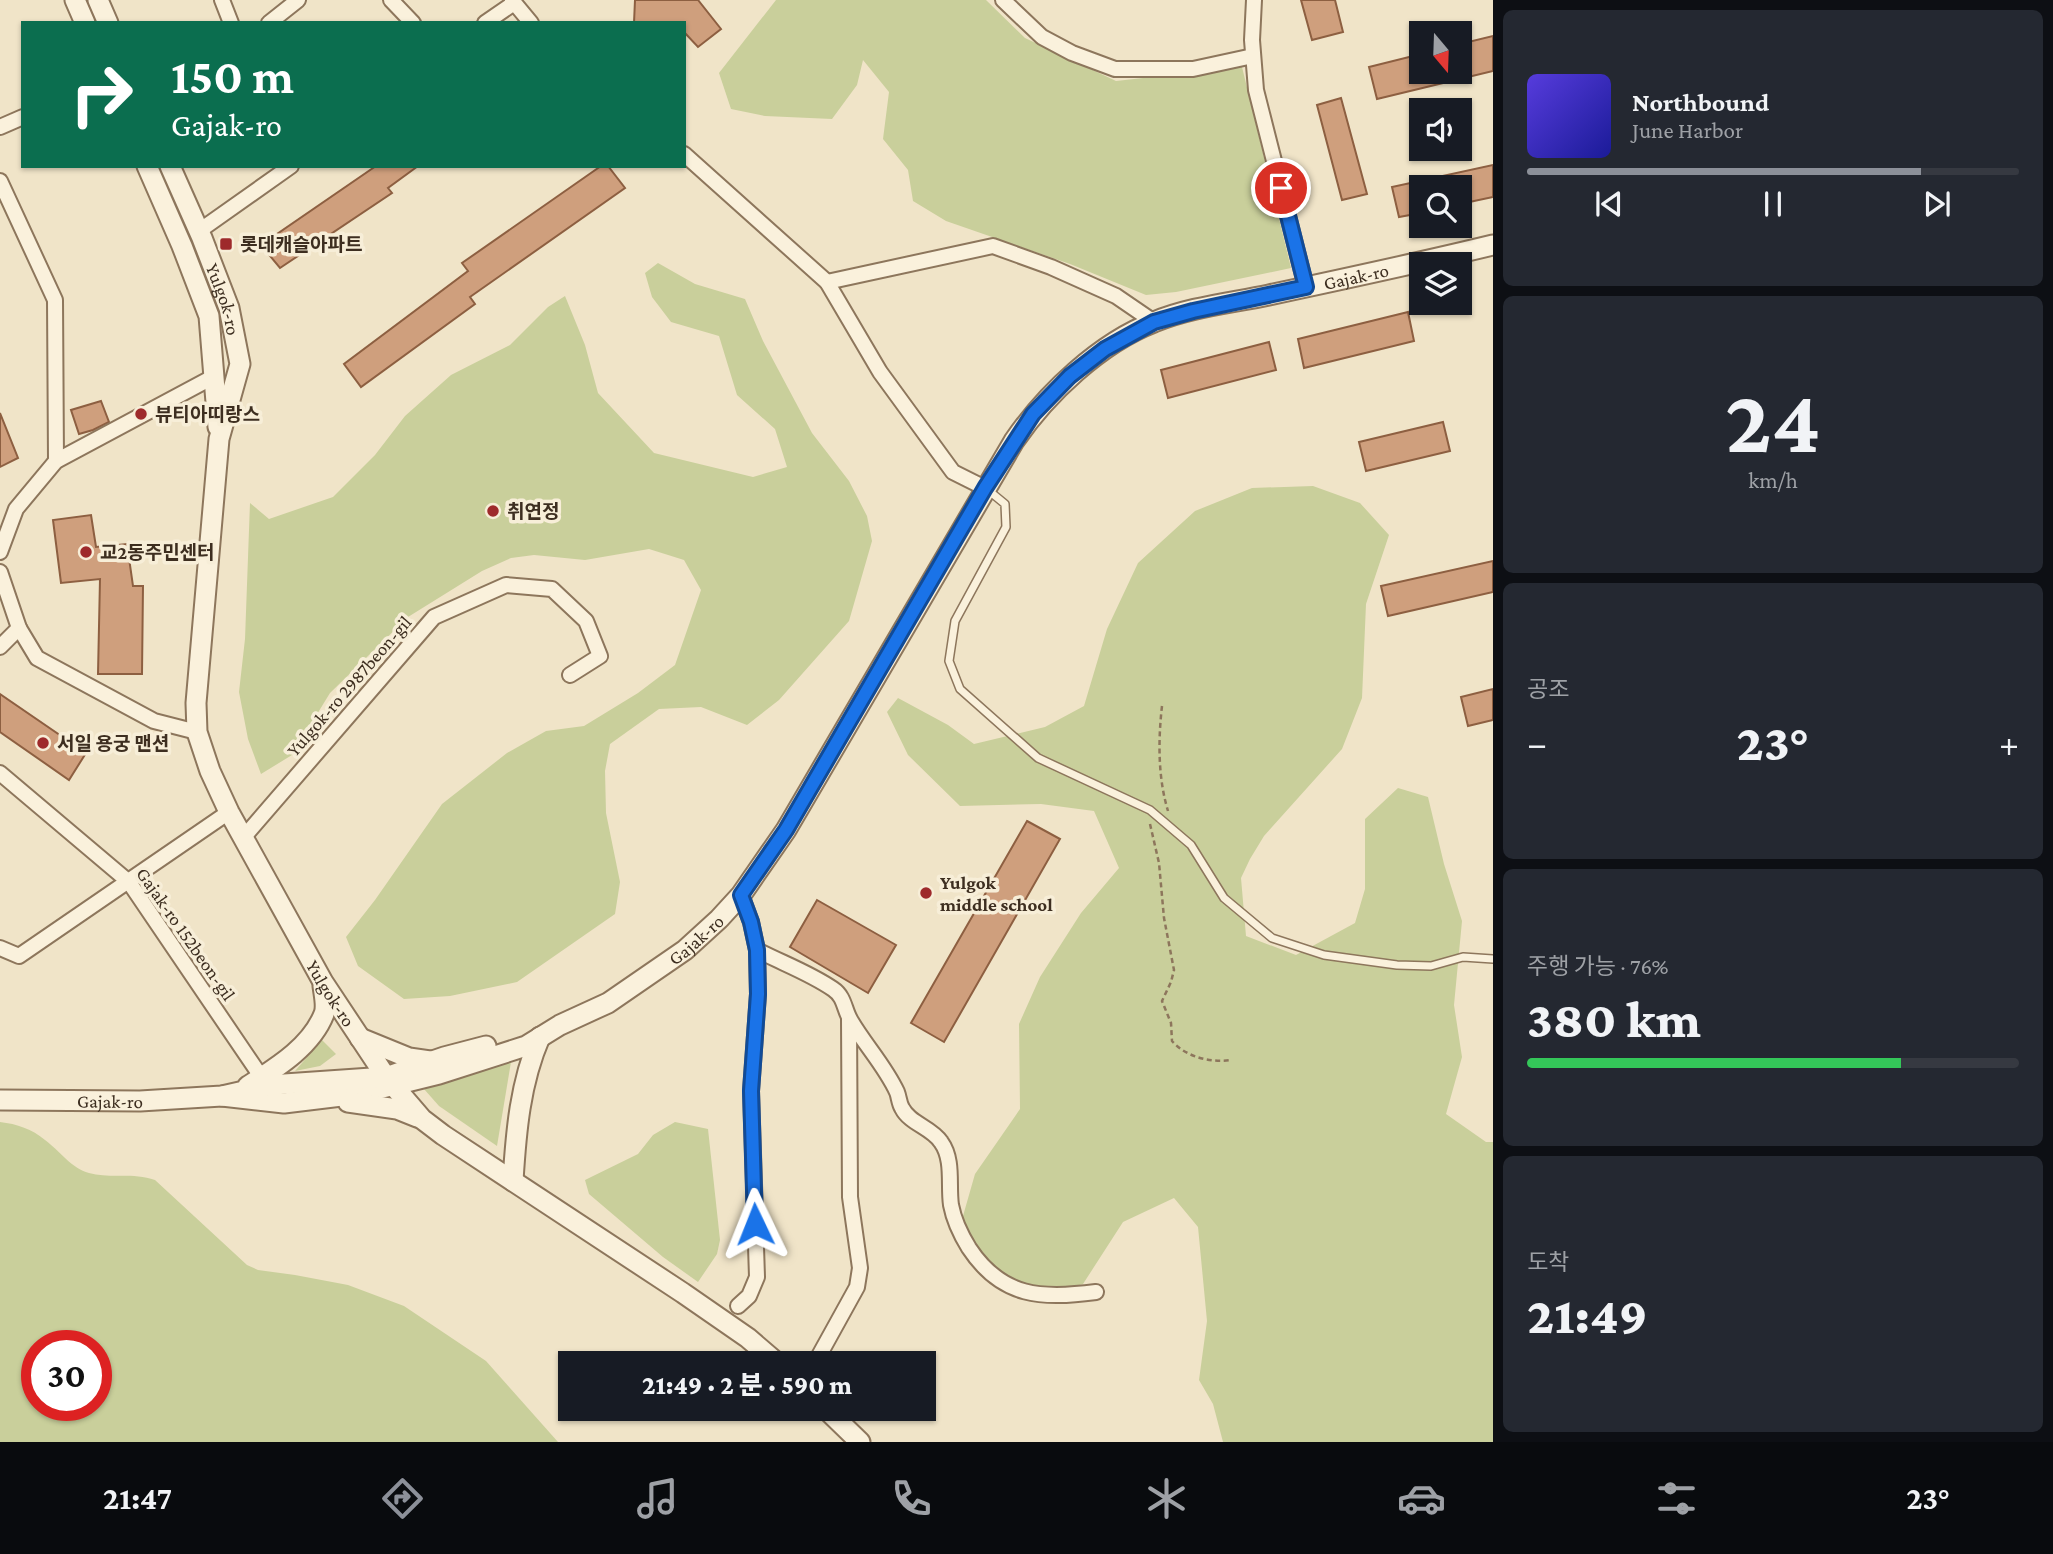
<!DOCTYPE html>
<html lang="ko">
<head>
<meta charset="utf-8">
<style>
	:root { --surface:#171b24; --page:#242831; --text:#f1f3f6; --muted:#9ea1a6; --line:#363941; --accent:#8c9099 }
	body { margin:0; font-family:"Crimson Pro","Noto Sans KR",serif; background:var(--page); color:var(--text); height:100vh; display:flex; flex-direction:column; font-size:26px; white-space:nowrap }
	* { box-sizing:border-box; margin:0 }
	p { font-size:23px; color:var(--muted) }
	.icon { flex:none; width:38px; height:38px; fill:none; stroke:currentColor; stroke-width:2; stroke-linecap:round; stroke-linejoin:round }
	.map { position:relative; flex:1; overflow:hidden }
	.side { display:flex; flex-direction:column; gap:10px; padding:10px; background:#0d0f14; width:560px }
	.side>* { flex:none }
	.banner { position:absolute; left:21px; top:21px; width:665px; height:147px; border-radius:0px; box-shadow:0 2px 5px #0004; background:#0b6e4f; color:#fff; overflow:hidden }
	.needle { width:46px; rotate:161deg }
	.fabs { position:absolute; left:1409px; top:21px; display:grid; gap:14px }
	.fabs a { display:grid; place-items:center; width:63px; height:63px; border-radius:0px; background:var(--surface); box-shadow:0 2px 5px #0004; font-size:35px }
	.speed { position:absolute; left:21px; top:1330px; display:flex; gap:14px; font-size:35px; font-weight:700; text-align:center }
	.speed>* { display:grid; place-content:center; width:91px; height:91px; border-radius:50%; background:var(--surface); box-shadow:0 2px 5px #0004; line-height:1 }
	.speed .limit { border:10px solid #d22; background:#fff; color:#111 }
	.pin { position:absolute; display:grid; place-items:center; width:60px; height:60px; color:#fff; margin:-30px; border:4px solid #fff; border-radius:50%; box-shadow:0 2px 7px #0007 }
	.me { position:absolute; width:77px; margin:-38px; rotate:358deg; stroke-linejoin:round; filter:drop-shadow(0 0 5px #0008) }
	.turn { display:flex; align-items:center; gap:24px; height:147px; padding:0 35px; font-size:32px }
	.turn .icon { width:91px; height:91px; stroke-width:2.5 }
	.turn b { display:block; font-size:49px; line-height:60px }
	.big { font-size:52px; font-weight:800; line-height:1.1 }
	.side .card { flex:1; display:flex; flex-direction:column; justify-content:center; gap:10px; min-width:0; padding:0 24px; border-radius:10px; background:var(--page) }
	.side .dial { align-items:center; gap:0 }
	.dial b { font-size:91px; line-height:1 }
	.song { display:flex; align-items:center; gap:21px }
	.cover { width:84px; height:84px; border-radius:10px; background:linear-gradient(135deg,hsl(250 70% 55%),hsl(240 70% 35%)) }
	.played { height:7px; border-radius:4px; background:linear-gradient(90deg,var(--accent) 80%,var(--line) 80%) }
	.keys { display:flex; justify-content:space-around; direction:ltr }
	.heat { display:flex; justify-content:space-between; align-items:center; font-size:38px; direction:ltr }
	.charge { height:10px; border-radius:5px; background:linear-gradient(90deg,#34c759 76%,var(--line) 0) }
	.trip { position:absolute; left:558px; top:1351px; width:378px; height:70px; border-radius:0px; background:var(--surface); box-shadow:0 2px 5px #0004; font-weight:800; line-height:70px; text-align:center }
	.menu { display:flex; height:112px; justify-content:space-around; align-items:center; background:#090b0e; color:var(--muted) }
	.menu .icon { width:49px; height:49px }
	.menu .current { color:var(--accent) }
	.menu b { font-size:32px; color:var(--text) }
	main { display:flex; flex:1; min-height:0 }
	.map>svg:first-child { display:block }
	.green { fill:#c9cf9b; fill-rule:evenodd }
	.building { fill:#cf9f7d; stroke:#8d5f41; stroke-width:2 }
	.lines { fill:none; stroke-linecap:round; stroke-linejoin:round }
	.service-casing { stroke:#8d765c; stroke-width:10 }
	.minor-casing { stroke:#8d765c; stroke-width:18 }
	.tertiary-casing { stroke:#8d765c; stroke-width:23 }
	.path { stroke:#8d765c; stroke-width:2.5; stroke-dasharray:5 3.5; stroke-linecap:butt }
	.service { stroke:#faf1dc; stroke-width:7 }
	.minor { stroke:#faf1dc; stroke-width:14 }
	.tertiary { stroke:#faf1dc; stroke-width:19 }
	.route-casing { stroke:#114b97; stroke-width:18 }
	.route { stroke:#1a73e8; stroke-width:12 }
	.poi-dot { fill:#9e2a2b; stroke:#f7eed8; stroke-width:2.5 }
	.labels { text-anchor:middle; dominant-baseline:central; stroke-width:7; stroke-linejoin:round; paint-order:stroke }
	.poi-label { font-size:19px; font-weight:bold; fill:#3d2e20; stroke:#f7eed8; text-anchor:start }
	.street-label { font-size:19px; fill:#3d2e20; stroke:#f7eed8 }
</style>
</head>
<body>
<main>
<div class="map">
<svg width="1493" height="1442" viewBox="0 0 1493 1442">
	<rect width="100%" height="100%" fill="#f0e4c8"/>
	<g class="green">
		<path d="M776,0H986L1025,38L1116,81L1242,67L1291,268L1176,292L1146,295L1070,264L946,221L913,201L908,170L883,139L889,92L863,60L857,85L832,119L765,116L731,109L719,73Z"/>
		<path d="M658,263L695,284L745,299L763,341L812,433L849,481L867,516L872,541L849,621L779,700L747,725L701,707L659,709L610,744L605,771L606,813L620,882L615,914L517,982L450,996L404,999L358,966L346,937L375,900L442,804L507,753L546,731L584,726L638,693L675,665L701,590L684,560L649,549L585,560L534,555L511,558L482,571L408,617L330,693L292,755L261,774L248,739L239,692L245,639L250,503L269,519L333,497L375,455L405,416L451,375L510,345L548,307L565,296L585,345L598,393L654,453L753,477L787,467L775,429L737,395L719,336L671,322L652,297L645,273Z"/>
		<path d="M1313,486L1360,503L1389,535L1366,604L1362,698L1342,749L1264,836L1250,859L1241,878L1246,936L1296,955L1355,923L1365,889V819L1398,788L1428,797L1444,864L1462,921L1454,1005L1462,1057L1446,1114L1486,1142H1493V1442H1223L1213,1404L1199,1380L1207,1321L1198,1227L1174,1198L1123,1222L1083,1284L1030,1298L982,1275L961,1223L975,1174L1020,1109L1019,1024L1040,977L1081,913L1119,868L1094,811L1041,804L960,806L908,755L887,712L898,698L948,725L974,744L1045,727L1084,706L1107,629L1138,563L1195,511L1252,488Z"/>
		<path d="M322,1040L336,1054L320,1066L295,1071Z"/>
		<path d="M512,1056L497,1146L439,1106L424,1089Z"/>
		<path d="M0,1122C17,1124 32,1129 45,1140C59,1150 72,1169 89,1173C110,1179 133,1172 155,1180L247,1265L258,1270L295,1275L348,1285L404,1306L486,1361L558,1442H0ZM37,1346H96V1405H37Z"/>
		<path d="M675,1122L708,1129L720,1240L717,1254L698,1282L663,1257L589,1194L585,1180L638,1154L653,1135Z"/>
	</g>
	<g class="building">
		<path d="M635,0H698L721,29L698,47L684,32V23H634Z"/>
		<path d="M1301,0H1335L1343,32L1312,40Z"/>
		<path d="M1493,36V71L1377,99L1369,67L1421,54V72H1460V44Z"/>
		<path d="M1341,98L1367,194L1342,200L1317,105Z"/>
		<path d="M1493,165V197L1460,204V187H1421V213L1399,217L1392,187Z"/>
		<path d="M376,166H418L388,188L392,193L280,268L261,245Z"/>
		<path d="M601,166H608L625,188L470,297L475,304L361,387L344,364L468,271L462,263Z"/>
		<path d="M1408,312L1414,341L1304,368L1298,339Z"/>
		<path d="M1269,342L1276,370L1168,398L1161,370Z"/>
		<path d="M101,401L109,422L93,430L79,434L71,410Z"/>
		<path d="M0,413L18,458L0,467Z"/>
		<path d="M1443,422L1450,451L1366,471L1359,442Z"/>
		<path d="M91,515L96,547L127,544L133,586H143L142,674H98L100,579L61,583L53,520Z"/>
		<path d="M1493,561V592L1388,616L1381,586Z"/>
		<path d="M1493,689V720L1468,726L1461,697Z"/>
		<path d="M0,694L86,753L69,780L0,732Z"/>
		<path d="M1027,821L1060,839L944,1042L911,1023Z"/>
		<path d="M817,900L896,945L868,993L790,947Z"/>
	</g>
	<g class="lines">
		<defs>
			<path id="service" d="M988,490L1005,504L1006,527L955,621L949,661L960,689L1038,758L1150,810L1191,845L1224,898L1272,938L1324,955L1397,965L1431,966L1463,957L1493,959"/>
			<g id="minor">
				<path d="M222,0L231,23"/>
				<path d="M391,0L413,23"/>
				<path d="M512,0L531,23"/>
				<path d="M1003,0L1042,37L1072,53L1115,69H1193L1253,56"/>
				<path d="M1254,0L1252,40L1256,90L1306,287"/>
				<path d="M269,23L298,0"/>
				<path d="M485,23L514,3"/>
				<path d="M0,127L23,117"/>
				<path d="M684,154L827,282L880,372L953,472L985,488"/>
				<path d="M0,181L55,300L56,461"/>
				<path d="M199,231L291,166"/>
				<path d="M827,282L993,246L1051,267L1116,296L1154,322"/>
				<path d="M0,552L16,509L56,461L213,377"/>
				<path d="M0,572L19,628L0,647"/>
				<path d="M19,628L37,658L154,721L197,732"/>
				<path d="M0,773L129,882L262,1078"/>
				<path d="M243,838L434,617L506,585L552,589L586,621L600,656L570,675"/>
				<path d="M0,948L19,956L229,812"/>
				<path d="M757,950C782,963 810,973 833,989C845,997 844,1010 851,1021C865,1045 885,1066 897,1092C899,1097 899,1103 902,1108C910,1124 931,1127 941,1142C954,1160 948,1185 951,1205C954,1221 961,1235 969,1248C1002,1298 1042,1299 1096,1292"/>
				<path d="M738,1306L749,1296L757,1277L751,1091L758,994L757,950L751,922L741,895"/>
				<path d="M815,1363L857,1287L860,1268L850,1197L849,1019"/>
			</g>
			<g id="tertiary">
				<path d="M75,0L85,23"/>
				<path d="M98,0L108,23"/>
				<path d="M147,166L182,246L209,316L218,427"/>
				<path id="s1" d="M170,166L202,238L229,308L240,364L219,439L196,703L197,732L210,771L229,812L323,982L386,1077L422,1119L443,1135L683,1293L748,1338L777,1363"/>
				<path d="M360,1038L409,1058L430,1061"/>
				<path d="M248,1086C276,1068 311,1047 324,1014C327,1006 324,995 323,986"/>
				<path id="s2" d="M222,1096L284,1103L358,1094L439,1074L526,1046L560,1025L608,1003L685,950L719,919L741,895L786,830L1014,441C1047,393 1100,343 1154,322C1190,307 1231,303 1269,295C1344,279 1419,263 1493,245"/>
				<path id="s3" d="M0,1100L140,1101L222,1096L270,1085L386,1077L444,1057L486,1046"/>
				<path d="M348,1102L397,1109L417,1117"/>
				<path d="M513,1181C516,1132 520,1083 540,1037"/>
				<path d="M826,1409L860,1442"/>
			</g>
		</defs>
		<use href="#service" class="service-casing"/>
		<use href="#minor" class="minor-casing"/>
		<use href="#tertiary" class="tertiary-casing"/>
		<g class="path">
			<path d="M1162,706C1158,741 1158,778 1168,811"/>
			<path d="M1150,824L1159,863L1164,918L1174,970L1171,982L1162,1001L1171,1023L1172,1041C1186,1057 1210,1063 1231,1060"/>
		</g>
		<use href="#service" class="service"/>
		<use href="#minor" class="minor"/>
		<use href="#tertiary" class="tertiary"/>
	</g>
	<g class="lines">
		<defs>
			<path id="route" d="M755,1224L751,1091L758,994L757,950L751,922L741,895L786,830L985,488L1033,414L1070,376L1105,349L1154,322L1193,311L1306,287L1281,188"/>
		</defs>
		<use href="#route" class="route-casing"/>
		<use href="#route" class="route"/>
	</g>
	<g class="poi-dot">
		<rect x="219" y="237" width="14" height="14" rx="3.5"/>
		<circle cx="141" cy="414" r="7"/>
		<circle cx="493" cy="511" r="7"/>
		<circle cx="86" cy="552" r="7"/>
		<circle cx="43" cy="743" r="7"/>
		<circle cx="926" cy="893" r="7"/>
	</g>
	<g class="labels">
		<g class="poi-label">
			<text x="240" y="244">롯데캐슬아파트</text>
			<text x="155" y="414">뷰티아띠랑스</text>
			<text x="507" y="511">취연정</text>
			<text x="100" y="552">교2동주민센터</text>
			<text x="57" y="743">서일 용궁 맨션</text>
			<text x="940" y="882">Yulgok<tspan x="940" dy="22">middle school</tspan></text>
		</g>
		<g class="street-label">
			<text stroke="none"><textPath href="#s2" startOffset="1500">Gajak-ro</textPath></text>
			<text stroke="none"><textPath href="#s1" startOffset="144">Yulgok-ro</textPath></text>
			<text transform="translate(349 686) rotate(-49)">Yulgok-ro 2987beon-gil</text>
			<text transform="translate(186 934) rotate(55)">Gajak-ro 152beon-gil</text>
			<text stroke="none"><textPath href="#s2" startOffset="513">Gajak-ro</textPath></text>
			<text stroke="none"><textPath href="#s1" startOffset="877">Yulgok-ro</textPath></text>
			<text stroke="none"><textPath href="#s3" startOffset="110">Gajak-ro</textPath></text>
		</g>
	</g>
</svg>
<div class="fabs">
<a><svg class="needle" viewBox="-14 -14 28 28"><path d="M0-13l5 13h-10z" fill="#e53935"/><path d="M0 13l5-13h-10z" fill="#9ea1a6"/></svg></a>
<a><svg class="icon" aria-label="sound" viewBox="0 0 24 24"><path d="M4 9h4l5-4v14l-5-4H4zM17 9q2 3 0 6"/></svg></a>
<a><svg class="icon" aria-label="search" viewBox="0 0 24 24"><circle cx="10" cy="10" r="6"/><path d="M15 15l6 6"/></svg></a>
<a><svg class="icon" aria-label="layers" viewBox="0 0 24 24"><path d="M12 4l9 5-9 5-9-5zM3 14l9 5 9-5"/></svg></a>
</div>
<div class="speed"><div class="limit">30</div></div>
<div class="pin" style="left:1281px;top:188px;background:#d93025"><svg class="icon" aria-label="arrive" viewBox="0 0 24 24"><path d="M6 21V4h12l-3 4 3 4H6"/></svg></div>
<svg class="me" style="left:755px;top:1224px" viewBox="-20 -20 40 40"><path d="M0-17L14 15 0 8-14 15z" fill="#1a73e8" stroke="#fff" stroke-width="4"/></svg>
<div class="trip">21:49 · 2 분 · 590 m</div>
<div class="banner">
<div class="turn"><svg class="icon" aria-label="right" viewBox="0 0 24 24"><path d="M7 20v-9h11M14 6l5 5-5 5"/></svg><div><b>150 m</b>Gajak-ro</div></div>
</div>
</div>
<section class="side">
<div class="card">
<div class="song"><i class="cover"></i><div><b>Northbound</b><p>June Harbor</p></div></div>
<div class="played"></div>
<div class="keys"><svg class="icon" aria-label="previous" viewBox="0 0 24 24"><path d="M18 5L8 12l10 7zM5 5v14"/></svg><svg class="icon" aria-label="pause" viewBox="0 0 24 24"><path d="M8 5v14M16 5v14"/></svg><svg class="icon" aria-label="next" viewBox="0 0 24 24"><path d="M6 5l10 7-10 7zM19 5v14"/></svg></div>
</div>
<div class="card dial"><b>24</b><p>km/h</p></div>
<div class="card"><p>공조</p>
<div class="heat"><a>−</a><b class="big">23°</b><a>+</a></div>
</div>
<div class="card"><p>주행 가능 · 76%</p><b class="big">380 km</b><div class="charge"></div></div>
<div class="card"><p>도착</p><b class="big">21:49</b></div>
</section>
</main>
<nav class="menu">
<b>21:47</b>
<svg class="icon current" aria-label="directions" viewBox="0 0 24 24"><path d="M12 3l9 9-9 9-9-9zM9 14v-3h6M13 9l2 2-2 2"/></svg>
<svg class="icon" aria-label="music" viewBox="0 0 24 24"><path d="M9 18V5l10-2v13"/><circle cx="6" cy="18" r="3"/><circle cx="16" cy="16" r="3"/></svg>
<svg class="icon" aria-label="phone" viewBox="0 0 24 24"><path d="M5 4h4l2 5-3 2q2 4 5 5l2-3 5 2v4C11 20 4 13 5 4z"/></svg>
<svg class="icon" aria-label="climate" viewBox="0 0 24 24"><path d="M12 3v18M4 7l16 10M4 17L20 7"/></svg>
<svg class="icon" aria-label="car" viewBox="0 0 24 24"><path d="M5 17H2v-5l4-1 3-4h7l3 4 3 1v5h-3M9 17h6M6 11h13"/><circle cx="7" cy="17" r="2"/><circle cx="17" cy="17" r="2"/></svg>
<svg class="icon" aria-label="filters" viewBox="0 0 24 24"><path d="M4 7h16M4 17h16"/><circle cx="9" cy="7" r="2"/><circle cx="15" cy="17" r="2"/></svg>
<b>23°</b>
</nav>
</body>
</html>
